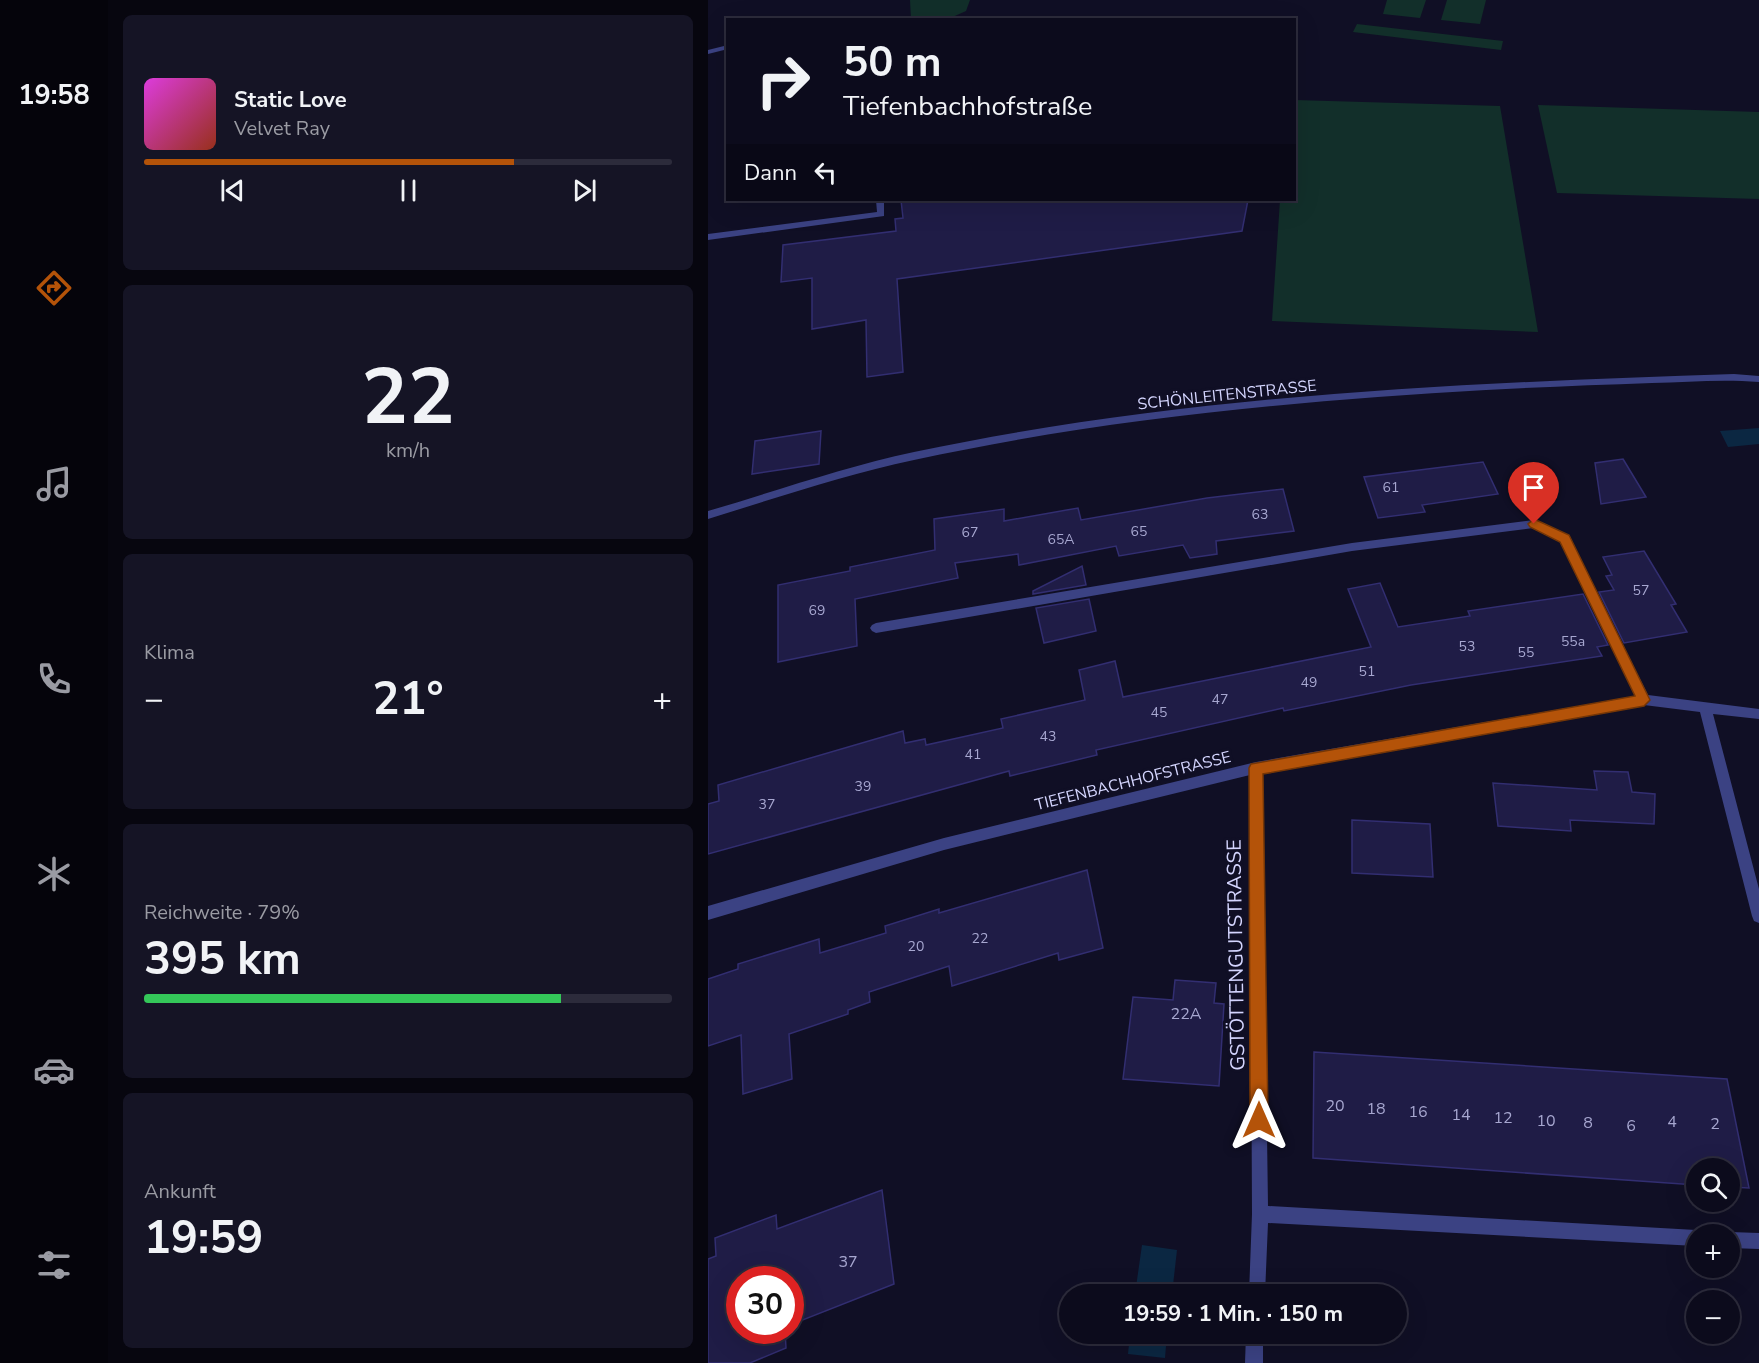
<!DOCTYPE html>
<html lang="de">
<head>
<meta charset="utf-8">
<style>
	:root { --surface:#0c0b1c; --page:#151425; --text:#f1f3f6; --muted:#9a9ba3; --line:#2c2b3b; --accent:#b45309 }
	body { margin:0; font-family:"Nunito Sans",sans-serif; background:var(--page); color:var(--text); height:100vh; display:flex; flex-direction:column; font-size:22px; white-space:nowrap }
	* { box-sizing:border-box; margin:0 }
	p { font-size:20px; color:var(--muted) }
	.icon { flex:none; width:33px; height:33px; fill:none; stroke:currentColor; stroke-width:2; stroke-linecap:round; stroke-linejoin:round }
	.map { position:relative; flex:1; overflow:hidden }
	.side { display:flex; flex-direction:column; gap:15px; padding:15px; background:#07060f; width:600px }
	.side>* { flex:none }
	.guide { position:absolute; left:18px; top:18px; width:570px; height:183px; border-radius:0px; box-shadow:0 6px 24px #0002,0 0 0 2px var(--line); background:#0c0b1c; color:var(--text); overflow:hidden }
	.controls { position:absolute; left:978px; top:1158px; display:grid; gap:12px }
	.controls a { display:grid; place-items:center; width:54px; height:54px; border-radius:50%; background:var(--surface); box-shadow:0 6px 24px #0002,0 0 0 2px var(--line); font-size:30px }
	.speed { position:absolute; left:18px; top:1266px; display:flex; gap:12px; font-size:30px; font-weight:700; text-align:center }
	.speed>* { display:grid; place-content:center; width:78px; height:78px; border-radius:50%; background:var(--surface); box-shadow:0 6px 24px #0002,0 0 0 2px var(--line); line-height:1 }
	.speed .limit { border:9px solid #d22; background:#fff; color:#111 }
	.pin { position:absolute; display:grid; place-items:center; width:51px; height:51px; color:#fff; margin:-62px -26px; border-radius:50% 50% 50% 0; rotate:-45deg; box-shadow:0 0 6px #0007 }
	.pin .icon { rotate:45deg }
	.me { position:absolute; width:66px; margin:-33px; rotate:0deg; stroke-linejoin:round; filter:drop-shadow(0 0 4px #0008) }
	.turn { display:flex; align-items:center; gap:21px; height:126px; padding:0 18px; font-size:27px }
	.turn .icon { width:78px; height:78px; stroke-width:2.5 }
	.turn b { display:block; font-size:42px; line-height:51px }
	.then { display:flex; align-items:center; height:57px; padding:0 18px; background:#0003; gap:12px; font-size:22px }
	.big { font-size:45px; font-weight:700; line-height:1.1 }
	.side .card { flex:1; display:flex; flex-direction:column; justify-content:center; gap:9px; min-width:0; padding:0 21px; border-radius:9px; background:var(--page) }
	.side .dial { align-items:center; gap:0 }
	.dial b { font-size:78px; line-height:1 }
	.song { display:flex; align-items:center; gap:18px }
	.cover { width:72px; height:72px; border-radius:9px; background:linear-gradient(135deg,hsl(300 70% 55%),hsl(10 70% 35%)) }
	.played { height:6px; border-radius:3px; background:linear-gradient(90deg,var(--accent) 70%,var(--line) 70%) }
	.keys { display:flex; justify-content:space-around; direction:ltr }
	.heat { display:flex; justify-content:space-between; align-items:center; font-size:33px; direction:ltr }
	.charge { height:9px; border-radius:4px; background:linear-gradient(90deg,#34c759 79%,var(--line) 0) }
	.trip { position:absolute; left:351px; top:1284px; width:348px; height:60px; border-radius:30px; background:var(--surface); box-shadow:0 6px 24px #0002,0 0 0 2px var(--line); font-weight:700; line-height:60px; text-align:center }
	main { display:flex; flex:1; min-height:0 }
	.dock { display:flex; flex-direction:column; width:108px; justify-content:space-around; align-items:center; background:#05040b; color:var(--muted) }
	.dock .icon { width:42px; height:42px }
	.dock .active { color:var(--accent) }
	.dock b { font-size:27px; color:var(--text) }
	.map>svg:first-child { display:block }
	.green { fill:#122f2a }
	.water { fill:#0b2742 }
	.building { fill:#1f1c46; stroke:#322e71; stroke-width:1.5 }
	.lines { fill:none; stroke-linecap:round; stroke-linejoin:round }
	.lane { fill:#3b4283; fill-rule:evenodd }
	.street { fill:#3b4283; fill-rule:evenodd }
	.route { fill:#b45309; stroke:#753606; stroke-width:1.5 }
	.labels { text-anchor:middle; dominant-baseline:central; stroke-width:6; stroke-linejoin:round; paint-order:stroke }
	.number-label { font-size:14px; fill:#a7a7d0 }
	.street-label { font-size:16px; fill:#d4d5fe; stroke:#100f25 }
	.near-number-label { font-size:16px; fill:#a7a7d0 }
	.near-street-label { font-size:20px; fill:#d4d5fe; stroke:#100f25 }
</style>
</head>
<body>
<main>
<nav class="dock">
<b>19:58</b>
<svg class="icon active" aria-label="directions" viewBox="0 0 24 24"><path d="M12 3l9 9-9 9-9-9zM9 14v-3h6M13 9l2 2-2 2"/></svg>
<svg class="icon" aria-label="music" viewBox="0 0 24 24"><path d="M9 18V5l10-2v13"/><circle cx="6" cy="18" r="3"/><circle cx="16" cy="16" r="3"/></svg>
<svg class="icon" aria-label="phone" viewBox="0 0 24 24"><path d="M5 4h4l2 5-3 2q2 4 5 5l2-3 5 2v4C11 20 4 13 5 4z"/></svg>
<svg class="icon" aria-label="climate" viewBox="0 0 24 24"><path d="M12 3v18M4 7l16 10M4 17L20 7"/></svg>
<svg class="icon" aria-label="car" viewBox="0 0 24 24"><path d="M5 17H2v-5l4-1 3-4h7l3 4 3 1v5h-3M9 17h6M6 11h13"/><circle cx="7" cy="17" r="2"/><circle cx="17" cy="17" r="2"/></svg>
<svg class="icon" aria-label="filters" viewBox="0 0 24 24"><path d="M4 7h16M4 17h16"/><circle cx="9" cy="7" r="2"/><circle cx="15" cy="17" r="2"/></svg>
</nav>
<section class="side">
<div class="card">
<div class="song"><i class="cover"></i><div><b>Static Love</b><p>Velvet Ray</p></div></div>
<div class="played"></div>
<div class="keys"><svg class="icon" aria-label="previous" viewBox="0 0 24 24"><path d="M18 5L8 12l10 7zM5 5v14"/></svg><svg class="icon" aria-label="pause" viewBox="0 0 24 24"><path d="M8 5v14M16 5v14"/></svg><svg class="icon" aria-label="next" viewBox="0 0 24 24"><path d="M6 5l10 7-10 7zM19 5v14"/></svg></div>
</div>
<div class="card dial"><b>22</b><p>km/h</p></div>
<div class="card"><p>Klima</p>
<div class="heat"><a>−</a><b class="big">21°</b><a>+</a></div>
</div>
<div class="card"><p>Reichweite · 79%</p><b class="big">395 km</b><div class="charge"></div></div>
<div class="card"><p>Ankunft</p><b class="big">19:59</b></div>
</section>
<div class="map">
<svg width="1051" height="1363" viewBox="0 0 1051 1363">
	<rect width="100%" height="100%" fill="#100f25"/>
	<g class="green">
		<path d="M202,0H262L258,11L240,19H203Z"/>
		<path d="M679,0H718L712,18L675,14Z"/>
		<path d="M739,0H778L772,24L733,20Z"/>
		<path d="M649,24L795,41L793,50L645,32Z"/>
		<path d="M587,100L792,106L830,332L564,321L572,200H586Z"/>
		<path d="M830,105L1051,112V199L849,193Z"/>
	</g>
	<g class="water">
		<path d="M1051,428V444L1020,447L1012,431Z"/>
		<path d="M434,1245L469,1250L464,1294H427Z"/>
		<path d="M422,1334H459L457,1358L420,1354Z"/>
	</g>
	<g class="building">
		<path d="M193,200H540L534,231L189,279L195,372L159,377L158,320L104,329V278L73,282L75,245L188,231L187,219L195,218Z"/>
		<path d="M113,431L111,464L44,474L47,441Z"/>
		<path d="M915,459L938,497L893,504L887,463Z"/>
		<path d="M775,462L790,494L714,505L717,512L670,518L656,477Z"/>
		<path d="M575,489L586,531L508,541L509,554L482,558L475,545L411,556L408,546L311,565L310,554L247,563L250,578L147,599L149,646L70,662V585L142,571V567L227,550L226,519L296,509V521L370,508L373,520L499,498Z"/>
		<path d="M936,551L968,604L963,605L979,632L916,643L891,592L906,590L898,576L904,575L895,557Z"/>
		<path d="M374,566L378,585L325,594V591Z"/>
		<path d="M672,583L690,627L762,616L760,611L875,594L900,645L889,647L894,656L703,685L576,711L575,708L388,750L389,755L302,776L301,771L0,854V804L11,801L10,785L195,731L197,743L217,739L218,745L295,728L293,719L377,700L371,670L407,661L415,697L663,647L640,589Z"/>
		<path d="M381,599L388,631L336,643L328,608Z"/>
		<path d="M886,771L920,772L924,792L947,794L946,824L862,820L863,831L790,826L785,783L889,790Z"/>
		<path d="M644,820L722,824L725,877L644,873Z"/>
		<path d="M379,870L395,948L351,960L350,953L244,986L241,966L161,992L162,1002L140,1010V1014L81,1034L84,1079L35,1094L33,1035L0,1046V979L30,969V964L111,939L112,953L178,933L177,926L231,909V913Z"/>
		<path d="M467,980L508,983L506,1003L516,1004L511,1086L415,1079L425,997L465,1000Z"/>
		<path d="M606,1052L1019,1079L1041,1188L1022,1187V1168H988V1185L605,1158Z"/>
		<path d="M174,1190L186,1284L82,1325V1280H32V1330H77L78,1348L42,1363H0V1259L8,1256L7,1238L68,1215L69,1229Z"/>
	</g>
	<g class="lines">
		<g class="lane">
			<path d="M20,45V49L0,54V50Z"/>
			<path d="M168,200H176V216L0,240V234L169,212Z"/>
		</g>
		<g class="street">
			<path d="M1026,374L1051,376V382C1015,379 980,382 944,383C889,385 834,387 778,390C586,401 394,419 206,460C136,475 68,498 0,519V511C68,491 136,467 206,452C475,395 751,383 1026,374Z"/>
			<path d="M826,520L860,536L940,695L1051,709V719L1005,714L1051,889V923L1046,921L1044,916L992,712L936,705L554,773L560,1206L988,1230L995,1234H988V1246L560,1223L557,1294H541L544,1214L542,775L236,850L0,920V906L236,838L548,762L928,696L852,542L825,528L644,551L168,633L164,631L162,628L164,625L168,623L644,543Z"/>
			<path d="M1022,1232L1051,1233V1249L1022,1248V1234H1016Z"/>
			<path d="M538,1334H555V1363H537Z"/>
		</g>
	</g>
	<path class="route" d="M826,519L861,535L942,700L936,706L555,774L560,1120L557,1126L551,1129L545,1126L542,1120L541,768L543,764L927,696L852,542L822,527L820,524Z"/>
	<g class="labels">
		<g class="number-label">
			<text x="683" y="487">61</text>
			<text x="552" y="514">63</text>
			<text x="431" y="531">65</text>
			<text x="262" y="532">67</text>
			<text x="353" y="539">65A</text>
			<text x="933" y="590">57</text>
			<text x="109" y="610">69</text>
			<text x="865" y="641">55a</text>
			<text x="759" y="646">53</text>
			<text x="818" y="652">55</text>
			<text x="659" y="671">51</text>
			<text x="601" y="682">49</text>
			<text x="512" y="699">47</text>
			<text x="451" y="712">45</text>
			<text x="340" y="736">43</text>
			<text x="265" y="754">41</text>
			<text x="155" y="786">39</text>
			<text x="59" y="804">37</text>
			<text x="272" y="938">22</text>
			<text x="208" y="946">20</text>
		</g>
		<g class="street-label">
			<text transform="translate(519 395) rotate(-6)">SCHÖNLEITENSTRASSE</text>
			<text transform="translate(425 781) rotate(-14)">TIEFENBACHHOFSTRASSE</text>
		</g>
		<g class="near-number-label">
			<text x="478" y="1014">22A</text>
			<text x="627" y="1106">20</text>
			<text x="668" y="1109">18</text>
			<text x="710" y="1112">16</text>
			<text x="753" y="1115">14</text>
			<text x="795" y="1118">12</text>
			<text x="838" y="1121">10</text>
			<text x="964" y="1122">4</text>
			<text x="880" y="1123">8</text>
			<text x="1007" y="1124">2</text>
			<text x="923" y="1126">6</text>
			<text x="140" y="1262">37</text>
		</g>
		<g class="near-street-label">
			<text transform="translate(528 955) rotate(-91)">GSTÖTTENGUTSTRASSE</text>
		</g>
	</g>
</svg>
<div class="controls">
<a><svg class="icon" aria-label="search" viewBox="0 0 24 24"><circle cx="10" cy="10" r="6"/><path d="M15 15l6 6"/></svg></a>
<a>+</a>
<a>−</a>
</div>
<div class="speed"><div class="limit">30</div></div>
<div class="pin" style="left:826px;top:524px;background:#d93025"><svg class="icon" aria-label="arrive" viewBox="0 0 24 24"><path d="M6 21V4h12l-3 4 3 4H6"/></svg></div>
<svg class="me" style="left:551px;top:1120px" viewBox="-20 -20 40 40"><path d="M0-17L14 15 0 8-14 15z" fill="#b45309" stroke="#fff" stroke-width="4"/></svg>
<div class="trip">19:59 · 1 Min. · 150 m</div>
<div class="guide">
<div class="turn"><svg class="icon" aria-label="right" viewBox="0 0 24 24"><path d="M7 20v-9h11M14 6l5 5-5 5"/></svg><div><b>50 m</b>Tiefenbachhofstraße</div></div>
<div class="then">Dann<svg class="icon" aria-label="left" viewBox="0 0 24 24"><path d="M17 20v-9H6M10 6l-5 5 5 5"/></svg></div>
</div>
</div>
</main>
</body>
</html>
